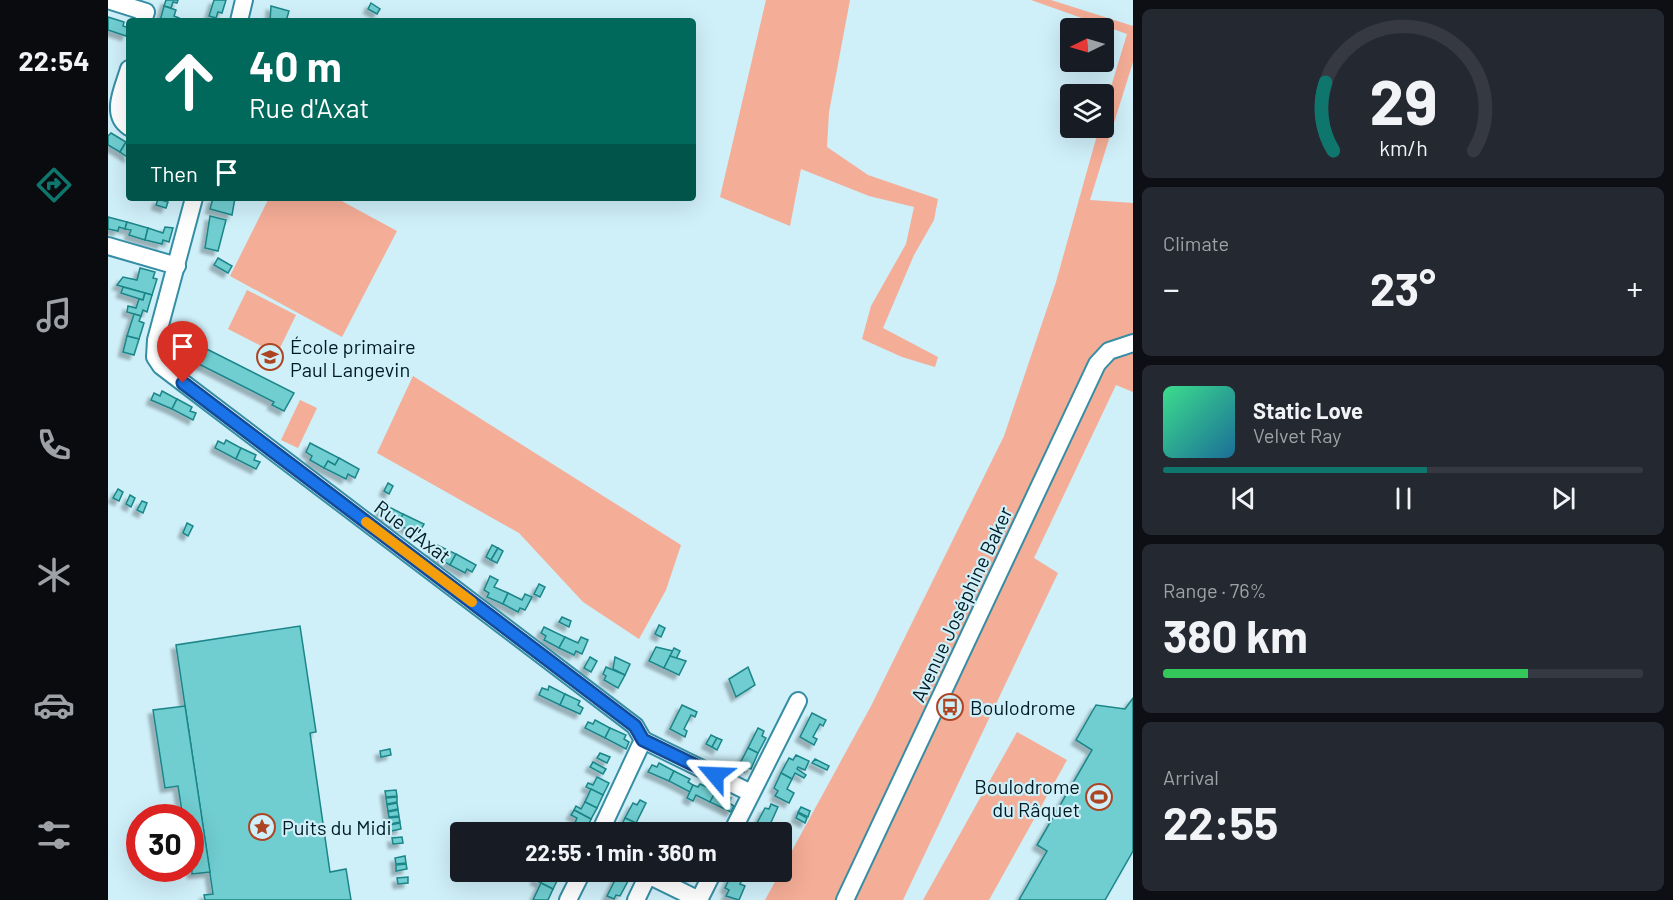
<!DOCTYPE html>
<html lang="en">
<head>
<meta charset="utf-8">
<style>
	:root { --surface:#171b24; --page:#242831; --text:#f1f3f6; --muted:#9ea1a6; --line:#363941; --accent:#0f766e }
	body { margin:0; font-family:Barlow,sans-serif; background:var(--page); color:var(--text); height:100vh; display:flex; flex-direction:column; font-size:22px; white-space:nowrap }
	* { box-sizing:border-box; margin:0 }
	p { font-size:20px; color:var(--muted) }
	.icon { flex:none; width:33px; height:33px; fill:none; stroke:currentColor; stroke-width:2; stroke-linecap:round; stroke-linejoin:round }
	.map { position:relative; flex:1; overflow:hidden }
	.drawer { display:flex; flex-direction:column; gap:9px; padding:9px; background:#0d0f14; width:540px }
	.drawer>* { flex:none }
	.guide { position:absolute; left:18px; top:18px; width:570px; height:183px; border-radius:6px; box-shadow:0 6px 24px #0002; background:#00695c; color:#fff; overflow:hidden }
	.needle { width:39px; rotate:265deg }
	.fabs { position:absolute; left:952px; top:18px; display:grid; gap:12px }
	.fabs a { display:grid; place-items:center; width:54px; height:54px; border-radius:6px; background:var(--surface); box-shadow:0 6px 24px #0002; font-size:30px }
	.speed { position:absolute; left:18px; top:804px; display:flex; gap:12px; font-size:30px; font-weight:700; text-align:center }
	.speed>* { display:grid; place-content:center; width:78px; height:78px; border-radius:50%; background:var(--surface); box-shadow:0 6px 24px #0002; line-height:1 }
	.speed .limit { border:9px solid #d22; background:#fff; color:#111 }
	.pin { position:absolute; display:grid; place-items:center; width:51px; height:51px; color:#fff; margin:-62px -26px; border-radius:50% 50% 50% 0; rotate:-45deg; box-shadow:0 0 6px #0007 }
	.pin .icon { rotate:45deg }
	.me { position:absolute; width:66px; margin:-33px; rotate:296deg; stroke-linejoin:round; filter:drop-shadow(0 0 4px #0008) }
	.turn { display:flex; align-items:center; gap:21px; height:126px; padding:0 24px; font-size:27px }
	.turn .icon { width:78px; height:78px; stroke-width:2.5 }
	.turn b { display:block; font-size:42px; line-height:51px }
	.then { display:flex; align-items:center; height:57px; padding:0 24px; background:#0003; gap:12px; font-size:22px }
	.big { font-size:45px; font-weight:700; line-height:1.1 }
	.drawer .card { flex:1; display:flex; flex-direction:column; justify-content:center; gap:9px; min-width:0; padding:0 21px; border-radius:9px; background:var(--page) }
	.drawer .dial { align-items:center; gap:0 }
	.dial svg { height:156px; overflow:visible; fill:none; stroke:var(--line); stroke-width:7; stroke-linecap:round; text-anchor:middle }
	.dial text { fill:var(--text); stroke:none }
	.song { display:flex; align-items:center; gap:18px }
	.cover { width:72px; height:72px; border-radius:9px; background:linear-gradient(135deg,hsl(150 70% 55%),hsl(200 70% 35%)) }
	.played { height:6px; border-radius:3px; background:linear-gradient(90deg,var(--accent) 55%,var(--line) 55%) }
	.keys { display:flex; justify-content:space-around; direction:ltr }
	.heat { display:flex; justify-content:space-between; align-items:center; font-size:33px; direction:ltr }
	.charge { height:9px; border-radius:4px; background:linear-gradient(90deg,#34c759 76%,var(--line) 0) }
	.trip { position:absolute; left:342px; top:822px; width:342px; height:60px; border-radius:6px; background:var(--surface); box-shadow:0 6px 24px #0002; font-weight:700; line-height:60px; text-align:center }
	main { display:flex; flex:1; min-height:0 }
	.tabs { display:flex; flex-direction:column; width:108px; justify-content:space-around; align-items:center; background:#090b0e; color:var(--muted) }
	.tabs .icon { width:42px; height:42px }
	.tabs .active { color:var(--accent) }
	.tabs b { font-size:27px; color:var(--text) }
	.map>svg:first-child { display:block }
	.green { fill:#f4ad96 }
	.building { fill:#6fcdd0; stroke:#1b8588; stroke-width:1.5; filter:url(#shadow) }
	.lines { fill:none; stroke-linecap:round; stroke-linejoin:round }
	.minor-casing { stroke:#358ea5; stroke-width:20 }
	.minor { stroke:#fff; stroke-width:16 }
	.route-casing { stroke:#114b97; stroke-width:15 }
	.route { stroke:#1a73e8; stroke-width:10 }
	.slow { stroke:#f59e0b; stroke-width:10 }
	.labels { text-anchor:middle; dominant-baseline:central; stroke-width:4.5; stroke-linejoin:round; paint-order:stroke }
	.poi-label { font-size:20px; fill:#011b22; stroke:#cfeff9; text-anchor:start }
	.street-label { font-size:20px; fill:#011b22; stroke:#cfeff9 }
</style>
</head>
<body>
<main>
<nav class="tabs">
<b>22:54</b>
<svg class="icon active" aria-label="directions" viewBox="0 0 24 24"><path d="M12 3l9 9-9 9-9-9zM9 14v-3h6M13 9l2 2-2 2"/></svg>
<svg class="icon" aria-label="music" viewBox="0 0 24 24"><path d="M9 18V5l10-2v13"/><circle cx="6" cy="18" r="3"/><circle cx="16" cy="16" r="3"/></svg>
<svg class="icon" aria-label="phone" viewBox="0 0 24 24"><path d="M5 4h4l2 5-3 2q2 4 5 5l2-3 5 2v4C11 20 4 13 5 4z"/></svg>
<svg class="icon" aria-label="climate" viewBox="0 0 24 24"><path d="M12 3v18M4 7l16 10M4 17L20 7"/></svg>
<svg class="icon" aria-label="car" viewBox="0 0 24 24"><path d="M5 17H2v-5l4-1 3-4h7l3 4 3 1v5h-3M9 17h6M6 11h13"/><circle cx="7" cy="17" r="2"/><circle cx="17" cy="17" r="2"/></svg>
<svg class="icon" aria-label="filters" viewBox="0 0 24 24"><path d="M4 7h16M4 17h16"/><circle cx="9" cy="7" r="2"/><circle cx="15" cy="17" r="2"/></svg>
</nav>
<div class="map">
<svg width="1025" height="900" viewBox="0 0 1025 900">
	<defs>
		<filter id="shadow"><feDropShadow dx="-4.5" dy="4.5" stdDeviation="1.5" flood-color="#0004"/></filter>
	</defs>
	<rect width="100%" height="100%" fill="#cfeff9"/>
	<g class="green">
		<path d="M658,0H742L721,112L719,147L760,175L830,199L826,220L806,255L775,328L830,357L827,367L794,357L754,339L763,306L798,244L806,207L761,196L693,169L682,226L612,197Z"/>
		<path d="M923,0H943L1025,26V62L982,200L1025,203V392L1008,385L926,558L950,573L795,900H657L763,706L896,436L948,282L991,128H996V110L1019,34Z"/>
		<path d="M161,198H228L289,231L234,337L122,276Z"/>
		<path d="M139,290L188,315L169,354L120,329Z"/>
		<path d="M305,376L573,545L558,590L531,639L475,602L411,533L269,453Z"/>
		<path d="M192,400L209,408L190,448L173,440Z"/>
		<path d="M909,732L959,760L881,900H815Z"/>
	</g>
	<g class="building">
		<path d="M58,0H70L69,3L65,2L63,8L56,6Z"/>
		<path d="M106,0H118L114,13L110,12L108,18L101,16Z"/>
		<path d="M263,3L272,9L269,14L260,9Z"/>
		<path d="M56,6L68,10L66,16L71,18L70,21H52Z"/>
		<path d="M163,6L181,11L178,21H162Z"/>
		<path d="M0,17L16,22L15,26L21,28L18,36L0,30Z"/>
		<path d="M3,133L18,142L12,152L0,145V136Z"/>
		<path d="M18,142L21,144V158L12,152Z"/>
		<path d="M105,198H127L124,215L102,209Z"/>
		<path d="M50,199L60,202L58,208L48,205Z"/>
		<path d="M102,216L118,220L110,251L97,248Z"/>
		<path d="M0,217L19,222L17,229L11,227L10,231L0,229Z"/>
		<path d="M19,222L40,228L37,240L21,235L23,230L17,229Z"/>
		<path d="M57,227L65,228L61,242L55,240L54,244L37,240L40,228L55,233Z"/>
		<path d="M110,258L124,266L120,273L106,265Z"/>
		<path d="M32,268L47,272L45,278L49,279L44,295L9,285L15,277L29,280Z"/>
		<path d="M15,287L37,293L35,300L13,293Z"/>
		<path d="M37,293L44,295L39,312L35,310L33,316L19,312L20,306L28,308L31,299L35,300Z"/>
		<path d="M26,314L33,316L31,321L36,323L31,339L19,336Z"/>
		<path d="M69,334L186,393L176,411L164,405L166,402L73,355L71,358L60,352Z"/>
		<path d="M19,336L31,339L26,355L15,352Z"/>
		<path d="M54,391L69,399L64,409L43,400L46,393L52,396Z"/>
		<path d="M69,399L84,407L82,411L88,413L85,420L64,409Z"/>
		<path d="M118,440L133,448L128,459L107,448L110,441L116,444Z"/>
		<path d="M202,443L231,458L227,465L220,461L216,468L202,460L204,456L198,452Z"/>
		<path d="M133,448L148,455L146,460L152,462L148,469L128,459Z"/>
		<path d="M231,458L251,469L247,478L240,474L238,479L216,468L220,461L227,465Z"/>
		<path d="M280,483L285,486L281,494L276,491Z"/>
		<path d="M10,489L15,492L11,501L5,498Z"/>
		<path d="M22,495L27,498L23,507L18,504Z"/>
		<path d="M34,501L39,503L35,513L29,510Z"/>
		<path d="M275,504L295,514L290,525L275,517L276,514L271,511Z"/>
		<path d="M295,514L316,524L312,531L307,529L306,532L290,525Z"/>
		<path d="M79,523L85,526L80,536L75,533Z"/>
		<path d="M327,544L348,554L342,565L327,557L329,553L324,551Z"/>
		<path d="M384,545L390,548L383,560L378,557Z"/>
		<path d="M390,548L395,551L389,563L383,560Z"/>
		<path d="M348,554L368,565L364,572L359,569L357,573L342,565Z"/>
		<path d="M382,576L390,580L386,587L400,593L395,604L379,597L381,593L376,590Z"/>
		<path d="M431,584L437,587L432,597L426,594Z"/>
		<path d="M400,593L414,600L417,594L424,597L417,610L412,608L410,612L395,604Z"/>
		<path d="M454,617L463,621L461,627L451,622Z"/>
		<path d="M551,625L557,628L553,637L547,634Z"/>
		<path d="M192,626L208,732L202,733L222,872L238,869L243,900H97L96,895L105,894L68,645Z"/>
		<path d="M436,627L457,637L451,648L436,640L438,636L433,633Z"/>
		<path d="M457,637L470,643L473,637L480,640L474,654L468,651L466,655L451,648Z"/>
		<path d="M548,647L565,651L556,668L541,661Z"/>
		<path d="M566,648L572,651L568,659L562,656Z"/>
		<path d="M562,656L578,661L571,675L556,668Z"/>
		<path d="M482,657L489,661L483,672L476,668Z"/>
		<path d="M507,657L522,664L517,675L505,669Z"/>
		<path d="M498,667L517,675L510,688L496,680L498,676L495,674Z"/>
		<path d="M640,667L647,685L628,697L621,679Z"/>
		<path d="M441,686L457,694L452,705L431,695L434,688L440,690Z"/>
		<path d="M457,694L472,701L470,705L475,708L472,714L452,705Z"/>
		<path d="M1025,698V851L997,900H911L939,851L929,845L984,750L968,740L988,705L1017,709Z"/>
		<path d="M574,705L589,712L587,717L583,715L576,729L579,731L577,737L562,729Z"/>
		<path d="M77,706L102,872L84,874L82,818H75L70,786L57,788L45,710Z"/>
		<path d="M704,713L718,720L715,726L712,724L705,737L709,739L706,745L692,737Z"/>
		<path d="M487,720L502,728L497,738L477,728L480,722L485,724Z"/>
		<path d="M502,728L518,735L516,739L521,742L518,749L497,738Z"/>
		<path d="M650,728L656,731L654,736L658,738L650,753L640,748Z"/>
		<path d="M603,735L609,738L604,747L598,744Z"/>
		<path d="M609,738L614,740L609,750L604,747Z"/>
		<path d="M640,748L650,753L643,769L638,767L636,772L629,769Z"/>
		<path d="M282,749L283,755L273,757L272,751Z"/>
		<path d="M492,753L502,757L499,763L489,758Z"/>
		<path d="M688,755L701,761L697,770L690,767L689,769L698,775L696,778L687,773L684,779L673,773L681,758L685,760Z"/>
		<path d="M707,759L721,766L719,770L704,763Z"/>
		<path d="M485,762L498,769L495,774L482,767Z"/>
		<path d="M551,763L566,771L561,781L540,772L544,765L549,767Z"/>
		<path d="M566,771L582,779L580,782L585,785L582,792L561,781Z"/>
		<path d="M673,773L684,779L679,789L686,793L681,803L667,796L670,791L666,788Z"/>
		<path d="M489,777L501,783L495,795L478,787L480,783L485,785Z"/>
		<path d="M592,784L608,791L602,802L588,795L585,801L579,798L585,785L590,787Z"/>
		<path d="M483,789L495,795L489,808L477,802Z"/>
		<path d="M288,790L289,796L278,797L277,791Z"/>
		<path d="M608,791L623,798L621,803L626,806L623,812L602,802Z"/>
		<path d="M289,797V802L279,804L278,798Z"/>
		<path d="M532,800L538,803L528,823L517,818L525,803L529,805Z"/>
		<path d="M477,802L489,808L483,819L466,810L468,806L473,809Z"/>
		<path d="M289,803L290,809L280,811L279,805Z"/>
		<path d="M663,804L670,807L660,829L649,823L657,808L661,809Z"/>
		<path d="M693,807L702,811L700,817L690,812Z"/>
		<path d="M290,810L291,816L281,817L280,812Z"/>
		<path d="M466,810L483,819L478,831L466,825L469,818L463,815Z"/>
		<path d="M690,813L699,818L697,823L688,818Z"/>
		<path d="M291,817L292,822L282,824L281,818Z"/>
		<path d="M517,818L528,823L523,832H510Z"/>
		<path d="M292,823L293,829L283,831L282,825Z"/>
		<path d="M649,823L660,829L658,832H644Z"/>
		<path d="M466,825L478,831L477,832H462Z"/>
		<path d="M294,837L295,843L285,844L284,838Z"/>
		<path d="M297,856L298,863L288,864L287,858Z"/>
		<path d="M298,864L299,869L288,871V865Z"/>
		<path d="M439,872L451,877L445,889L427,880L429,876L435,879Z"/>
		<path d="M511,872H524L520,881L509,876Z"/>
		<path d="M570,872H592L590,876L585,874L583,878Z"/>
		<path d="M624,873L635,878L632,884L637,886L631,900L618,896L621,890L617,888Z"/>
		<path d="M509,876L520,881L512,896L508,895L506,899L499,896Z"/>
		<path d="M300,877V883L290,884L289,878Z"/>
		<path d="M433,883L445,889L440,900H425Z"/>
	</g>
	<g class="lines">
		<defs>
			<g id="minor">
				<path d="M0,0L38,12L35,21"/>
				<path d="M131,21L136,0"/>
				<path d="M21,69C16,87 1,114 21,127"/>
				<path d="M86,198L48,340L47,357L53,366L527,726L535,740"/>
				<path d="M0,246L69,266"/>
				<path d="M535,740L643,793"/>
				<path d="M492,832L535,740"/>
				<path d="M624,832L690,701"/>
				<path d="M460,900L474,872"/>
				<path d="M528,900L540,875L591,900L605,872"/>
				<path d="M737,900L989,364L1001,351L1025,343"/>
			</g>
		</defs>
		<use href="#minor" class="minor-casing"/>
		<use href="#minor" class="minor"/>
	</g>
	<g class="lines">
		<defs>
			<path id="route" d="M75,383L527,726L535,740L607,775"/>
		</defs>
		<use href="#route" class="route-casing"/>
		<use href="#route" class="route"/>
		<path class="slow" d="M258,522L364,602"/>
	</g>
	<defs>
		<symbol id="school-ring" viewBox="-11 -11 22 22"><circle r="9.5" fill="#cfeff9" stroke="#ad4523" stroke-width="1.5"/><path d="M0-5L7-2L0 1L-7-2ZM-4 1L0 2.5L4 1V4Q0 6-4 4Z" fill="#ad4523"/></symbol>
		<symbol id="bus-ring" viewBox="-11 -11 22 22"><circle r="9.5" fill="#cfeff9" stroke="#ad4523" stroke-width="1.5"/><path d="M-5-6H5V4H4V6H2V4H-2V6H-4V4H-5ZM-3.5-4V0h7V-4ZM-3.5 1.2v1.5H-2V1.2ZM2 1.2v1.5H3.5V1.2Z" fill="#ad4523"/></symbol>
		<symbol id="stadium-ring" viewBox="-11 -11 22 22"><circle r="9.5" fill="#cfeff9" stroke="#ad4523" stroke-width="1.5"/><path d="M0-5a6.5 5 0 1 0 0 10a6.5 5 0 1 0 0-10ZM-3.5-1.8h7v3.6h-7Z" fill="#ad4523"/></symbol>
		<symbol id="sight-ring" viewBox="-11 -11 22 22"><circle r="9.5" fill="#cfeff9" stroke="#ad4523" stroke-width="1.5"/><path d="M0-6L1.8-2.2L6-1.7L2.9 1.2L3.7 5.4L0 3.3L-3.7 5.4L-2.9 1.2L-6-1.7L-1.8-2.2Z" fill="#ad4523"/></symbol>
	</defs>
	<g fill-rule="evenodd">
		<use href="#school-ring" x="147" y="342" width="30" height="30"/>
		<use href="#bus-ring" x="827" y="692" width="30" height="30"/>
		<use href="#stadium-ring" x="976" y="782" width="30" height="30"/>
		<use href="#sight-ring" x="139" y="812" width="30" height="30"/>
	</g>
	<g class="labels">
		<g class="poi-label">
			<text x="182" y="346">École primaire<tspan x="182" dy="23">Paul Langevin</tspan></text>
			<text x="862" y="707">Boulodrome</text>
			<text x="972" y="786" text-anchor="end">Boulodrome<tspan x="972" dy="23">du Râquet</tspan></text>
			<text x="174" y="827">Puits du Midi</text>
		</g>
		<g class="street-label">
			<text transform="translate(305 531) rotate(37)">Rue d'Axat</text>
			<text transform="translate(853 604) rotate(-65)">Avenue Joséphine Baker</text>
		</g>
	</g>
</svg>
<div class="fabs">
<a><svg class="needle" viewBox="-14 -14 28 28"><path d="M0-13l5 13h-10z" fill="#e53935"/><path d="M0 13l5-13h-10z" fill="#9ea1a6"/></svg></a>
<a><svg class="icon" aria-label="layers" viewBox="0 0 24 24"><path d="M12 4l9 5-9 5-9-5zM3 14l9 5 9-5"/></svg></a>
</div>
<div class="speed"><div class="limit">30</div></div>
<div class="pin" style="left:75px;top:383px;background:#d93025"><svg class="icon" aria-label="arrive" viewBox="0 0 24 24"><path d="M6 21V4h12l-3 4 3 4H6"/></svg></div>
<svg class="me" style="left:607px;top:775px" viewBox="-20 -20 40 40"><path d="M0-17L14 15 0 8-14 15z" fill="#1a73e8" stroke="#fff" stroke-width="4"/></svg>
<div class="trip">22:55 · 1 min · 360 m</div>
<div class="guide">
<div class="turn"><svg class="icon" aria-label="ahead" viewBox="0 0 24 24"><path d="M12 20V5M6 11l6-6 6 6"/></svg><div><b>40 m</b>Rue d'Axat</div></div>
<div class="then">Then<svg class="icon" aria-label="arrive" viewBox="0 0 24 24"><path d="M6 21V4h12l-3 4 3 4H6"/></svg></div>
</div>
</div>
<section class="drawer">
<div class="card dial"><svg viewBox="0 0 100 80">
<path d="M14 69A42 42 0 1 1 86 69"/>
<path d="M14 69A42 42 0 0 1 10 34" stroke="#0f766e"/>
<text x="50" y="56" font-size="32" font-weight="700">29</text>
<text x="50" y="72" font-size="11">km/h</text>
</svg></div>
<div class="card"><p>Climate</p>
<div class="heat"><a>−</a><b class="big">23°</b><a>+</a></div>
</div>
<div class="card">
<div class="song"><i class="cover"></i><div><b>Static Love</b><p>Velvet Ray</p></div></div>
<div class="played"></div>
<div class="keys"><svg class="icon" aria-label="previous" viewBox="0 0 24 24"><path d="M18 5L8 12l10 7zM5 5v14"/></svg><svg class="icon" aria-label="pause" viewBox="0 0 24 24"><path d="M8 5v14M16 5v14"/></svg><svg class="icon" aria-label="next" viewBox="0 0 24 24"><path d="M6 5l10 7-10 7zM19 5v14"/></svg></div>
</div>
<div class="card"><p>Range · 76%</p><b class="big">380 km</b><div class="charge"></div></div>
<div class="card"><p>Arrival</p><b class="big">22:55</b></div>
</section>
</main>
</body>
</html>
